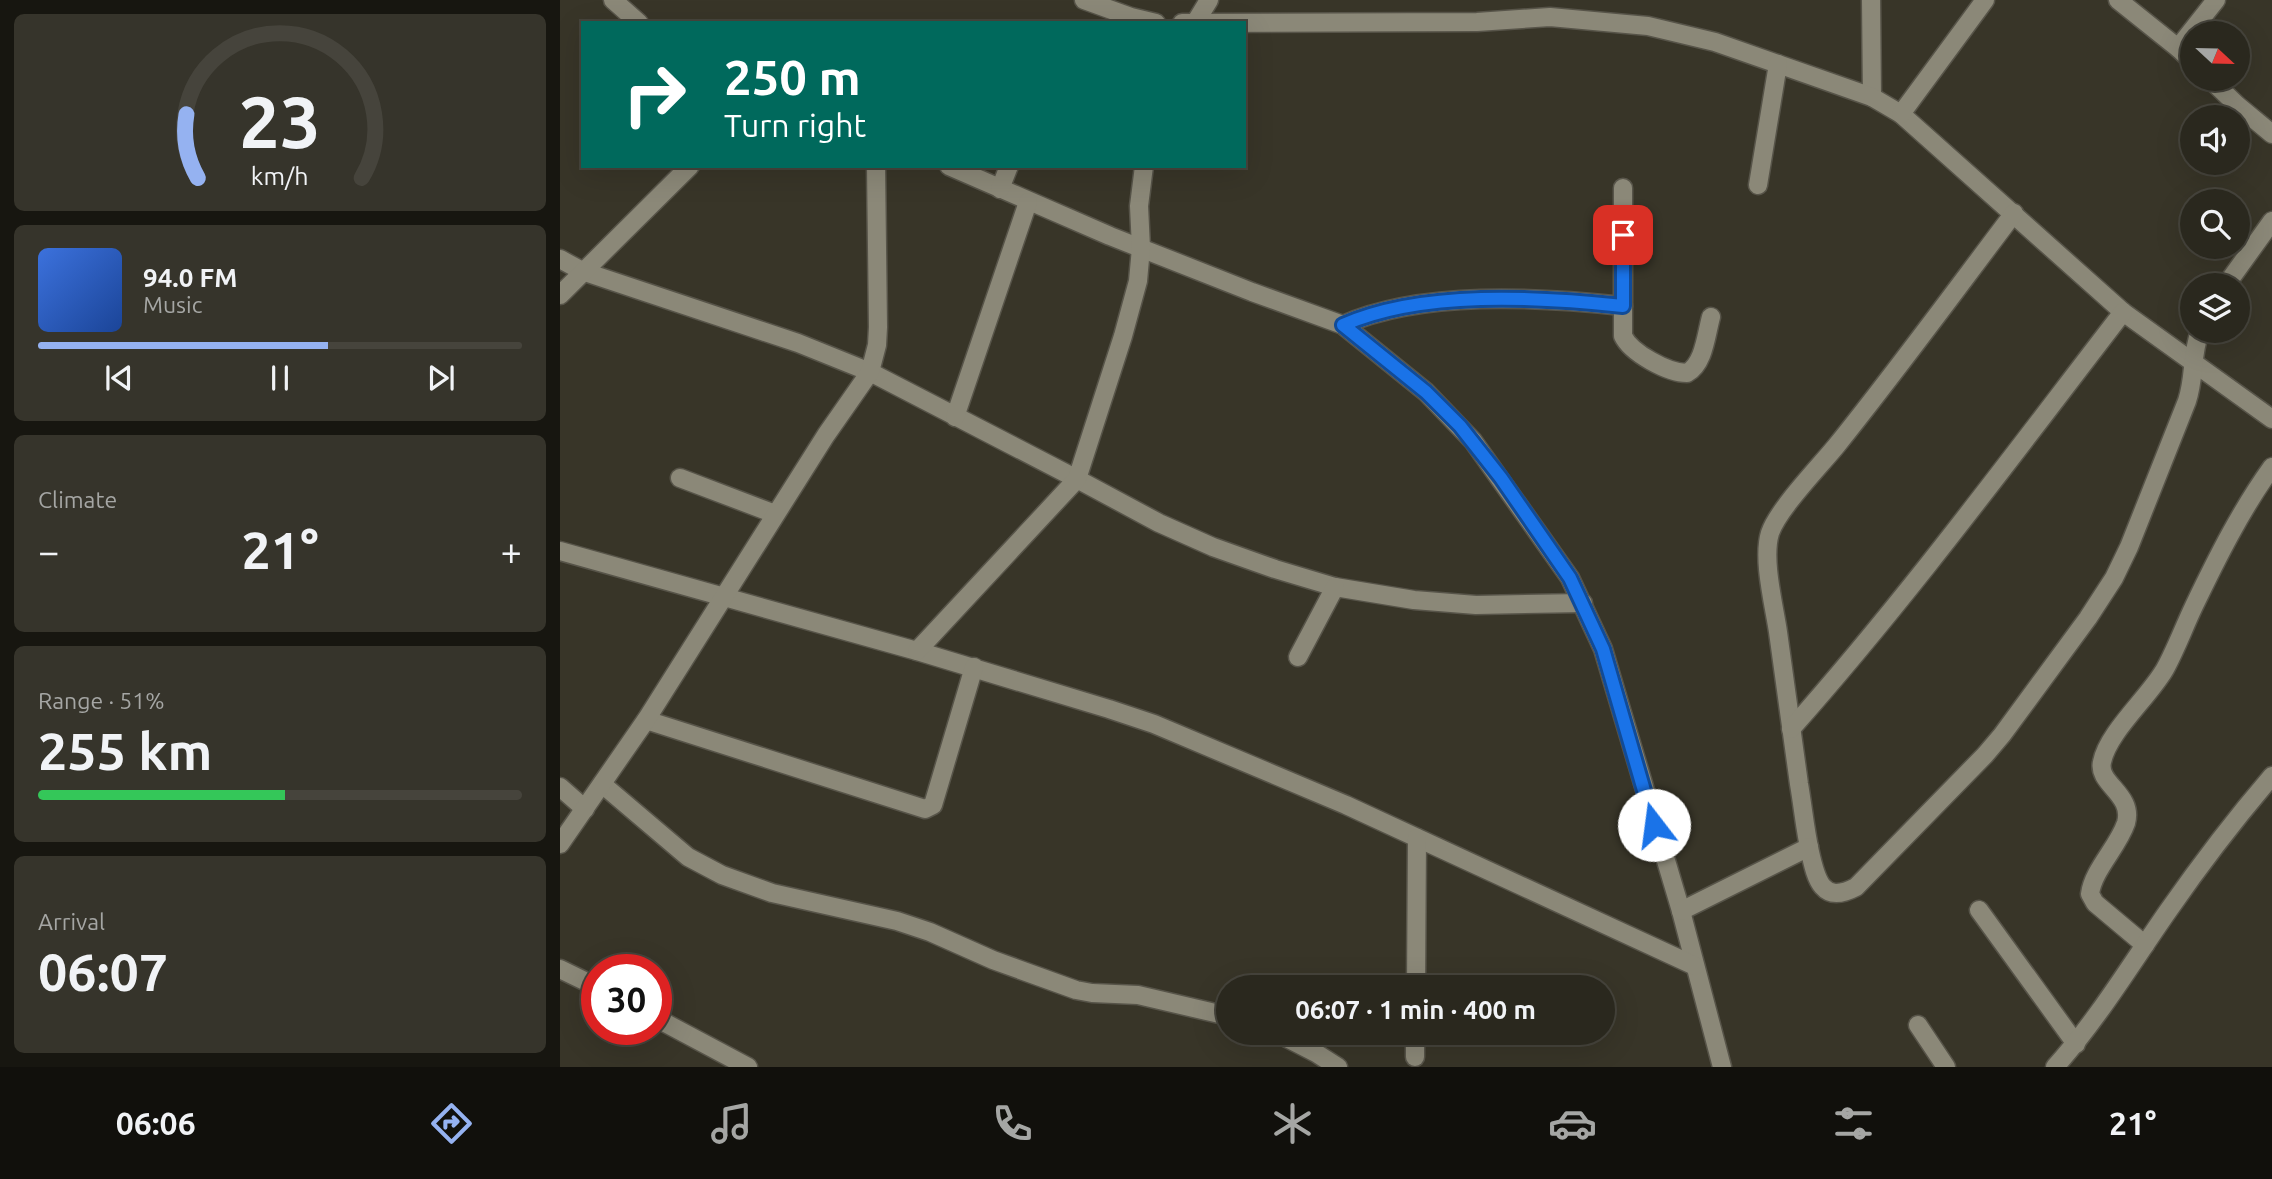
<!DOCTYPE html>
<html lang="en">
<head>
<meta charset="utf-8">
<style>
	:root { --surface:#2a281e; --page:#36342b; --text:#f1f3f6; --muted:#a5a6a4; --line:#46443c; --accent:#95b2f1 }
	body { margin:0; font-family:Ubuntu,sans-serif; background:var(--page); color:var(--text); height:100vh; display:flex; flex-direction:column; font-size:26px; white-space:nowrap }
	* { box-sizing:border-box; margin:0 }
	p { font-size:23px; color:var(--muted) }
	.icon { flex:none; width:38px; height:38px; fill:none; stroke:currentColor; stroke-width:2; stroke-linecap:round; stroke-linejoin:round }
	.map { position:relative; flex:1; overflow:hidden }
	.sheet { display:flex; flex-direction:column; gap:14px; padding:14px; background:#171610; width:560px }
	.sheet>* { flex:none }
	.top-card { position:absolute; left:21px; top:21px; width:665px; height:147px; border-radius:0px; box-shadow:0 7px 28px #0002,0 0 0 2px var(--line); background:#00695c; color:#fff; overflow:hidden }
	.needle { width:46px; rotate:112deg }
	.fabs { position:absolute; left:1620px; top:21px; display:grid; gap:14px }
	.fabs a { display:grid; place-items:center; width:70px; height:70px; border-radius:50%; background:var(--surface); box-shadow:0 7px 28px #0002,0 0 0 2px var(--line); font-size:35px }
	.speed { position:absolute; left:21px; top:954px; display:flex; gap:14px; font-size:35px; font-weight:700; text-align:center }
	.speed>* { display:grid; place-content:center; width:91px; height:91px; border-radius:50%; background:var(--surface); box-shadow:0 7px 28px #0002,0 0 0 2px var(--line); line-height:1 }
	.speed .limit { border:10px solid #d22; background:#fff; color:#111 }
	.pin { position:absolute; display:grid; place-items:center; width:60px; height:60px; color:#fff; margin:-30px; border-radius:14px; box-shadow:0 4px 10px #0006 }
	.me { position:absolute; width:77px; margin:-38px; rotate:345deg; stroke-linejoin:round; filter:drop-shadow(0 0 5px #0008) }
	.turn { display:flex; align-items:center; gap:24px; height:147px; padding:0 28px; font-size:32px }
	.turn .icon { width:91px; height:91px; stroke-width:2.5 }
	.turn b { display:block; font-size:49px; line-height:60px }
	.big { font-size:52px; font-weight:600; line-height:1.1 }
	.sheet .tile { flex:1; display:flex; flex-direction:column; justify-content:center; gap:10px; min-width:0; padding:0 24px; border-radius:10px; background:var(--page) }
	.sheet .dial { align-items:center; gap:0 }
	.dial svg { height:182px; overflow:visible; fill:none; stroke:var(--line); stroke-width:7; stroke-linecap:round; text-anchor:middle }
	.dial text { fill:var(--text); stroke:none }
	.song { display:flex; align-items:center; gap:21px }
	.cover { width:84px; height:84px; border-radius:10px; background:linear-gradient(135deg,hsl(220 70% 55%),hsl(220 70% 35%)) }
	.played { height:7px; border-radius:4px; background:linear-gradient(90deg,var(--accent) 60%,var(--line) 60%) }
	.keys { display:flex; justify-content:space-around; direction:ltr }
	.heat { display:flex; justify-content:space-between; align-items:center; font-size:38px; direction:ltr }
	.charge { height:10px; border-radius:5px; background:linear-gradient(90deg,#34c759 51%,var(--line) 0) }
	.trip { position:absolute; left:656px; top:975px; width:399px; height:70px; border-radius:35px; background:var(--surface); box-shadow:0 7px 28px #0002,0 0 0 2px var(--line); font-weight:600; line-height:70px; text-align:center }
	.tab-bar { display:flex; height:112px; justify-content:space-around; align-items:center; background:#11100c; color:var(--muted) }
	.tab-bar .icon { width:49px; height:49px }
	.tab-bar .selected { color:var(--accent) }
	.tab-bar b { font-size:32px; color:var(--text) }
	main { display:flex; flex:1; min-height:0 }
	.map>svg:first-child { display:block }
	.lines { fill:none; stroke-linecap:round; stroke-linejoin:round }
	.minor-casing { stroke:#575449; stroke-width:21 }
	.minor { stroke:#8b8878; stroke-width:18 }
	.route-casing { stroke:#114b97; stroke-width:18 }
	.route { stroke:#1a73e8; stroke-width:12 }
</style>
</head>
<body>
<main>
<section class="sheet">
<div class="tile dial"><svg viewBox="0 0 100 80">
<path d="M14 69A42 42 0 1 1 86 69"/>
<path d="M14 69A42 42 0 0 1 9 41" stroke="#95b2f1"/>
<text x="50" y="56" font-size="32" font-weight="700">23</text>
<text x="50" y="72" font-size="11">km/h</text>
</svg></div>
<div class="tile">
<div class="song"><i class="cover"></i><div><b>94.0 FM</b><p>Music</p></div></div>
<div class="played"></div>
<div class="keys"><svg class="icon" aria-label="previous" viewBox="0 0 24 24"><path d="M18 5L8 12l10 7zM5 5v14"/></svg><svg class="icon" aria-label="pause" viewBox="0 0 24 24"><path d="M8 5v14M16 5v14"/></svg><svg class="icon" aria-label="next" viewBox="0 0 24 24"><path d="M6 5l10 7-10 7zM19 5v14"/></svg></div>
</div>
<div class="tile"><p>Climate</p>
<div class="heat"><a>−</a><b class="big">21°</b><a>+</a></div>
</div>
<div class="tile"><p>Range · 51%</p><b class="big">255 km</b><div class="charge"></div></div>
<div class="tile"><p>Arrival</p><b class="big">06:07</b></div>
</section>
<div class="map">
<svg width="1712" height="1067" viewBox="0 0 1712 1067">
	<rect width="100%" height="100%" fill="#383528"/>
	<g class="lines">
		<defs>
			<g id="minor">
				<path d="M53,0L79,23"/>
				<path d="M524,0L571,17L596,23"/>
				<path d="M1311,0L1312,97"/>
				<path d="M1558,0L1618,48L1633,62"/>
				<path d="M622,23L917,22L990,17L1088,26L1155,42L1312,97L1341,114L1563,312L1712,419"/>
				<path d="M635,23L649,0"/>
				<path d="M1618,48L1656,0"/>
				<path d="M1650,79L1677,105L1712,134"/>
				<path d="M1341,114L1425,0"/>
				<path d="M389,166L550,236L692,292L783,325L866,392L913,441L1010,578L1043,649L1121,911L1162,1067"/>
				<path d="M1198,185L1218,64"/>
				<path d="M1063,188V336C1071,353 1108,373 1127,373C1144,364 1146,335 1151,317"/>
				<path d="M440,189L449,166"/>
				<path d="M1454,213C1395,291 1338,369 1277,445C1260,466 1218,509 1210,533C1202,559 1214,605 1218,632C1225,683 1232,734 1239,784C1243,807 1245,830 1250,852C1256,879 1262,905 1296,887L1425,755L1442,735L1528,618L1554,578L1569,547L1627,401C1635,377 1631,356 1640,331"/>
				<path d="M0,259L22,271L238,343L310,372L517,479L599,523L653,547L715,569L775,587L854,600L916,605L1023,603"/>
				<path d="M1666,285L1712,221"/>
				<path d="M0,295L130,166"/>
				<path d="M783,325C862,290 978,297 1063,306"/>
				<path d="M395,417L468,202"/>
				<path d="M120,478L215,514"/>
				<path d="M0,551L357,651L549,709L594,724L786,805L1135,966"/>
				<path d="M357,651L517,479L563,336L578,281L581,248L579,206L584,166"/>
				<path d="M738,657L775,587"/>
				<path d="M86,720L365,809L373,805L414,667"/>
				<path d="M1231,729C1349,596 1455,452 1563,312"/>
				<path d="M42,784L128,857L162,875L212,893L337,921L370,932L433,960L516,990L532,993L578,995L668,1016"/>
				<path d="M0,787L25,809"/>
				<path d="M0,844L86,720L266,435L310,372L317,345L318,327L316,166"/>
				<path d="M1419,910L1516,1044"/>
				<path d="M1121,911L1249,847"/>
				<path d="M1585,945L1535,903L1530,894C1533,870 1558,847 1566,823C1574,794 1537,784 1542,762C1548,732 1589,697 1605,669C1616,649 1624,627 1634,606C1657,558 1681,510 1712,467"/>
				<path d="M0,969L37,987"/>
				<path d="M856,987L857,838"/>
				<path d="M96,1018L188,1067"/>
				<path d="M1358,1025L1386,1067"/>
				<path d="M715,1032L756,1053L778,1067"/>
				<path d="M855,1057V1032"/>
				<path d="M1495,1067C1538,1019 1571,964 1608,911C1640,865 1675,819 1712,776"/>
			</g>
		</defs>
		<use href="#minor" class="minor-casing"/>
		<use href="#minor" class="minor"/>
	</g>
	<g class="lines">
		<defs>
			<path id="route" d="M1063,235V306C978,297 862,290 783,325L866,392L900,426L941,478L1010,578L1043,649L1094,825"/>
		</defs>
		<use href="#route" class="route-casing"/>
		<use href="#route" class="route"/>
	</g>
</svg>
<div class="fabs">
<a><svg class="needle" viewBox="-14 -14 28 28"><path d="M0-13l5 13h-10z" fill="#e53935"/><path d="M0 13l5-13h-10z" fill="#a5a6a4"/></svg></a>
<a><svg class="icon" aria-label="sound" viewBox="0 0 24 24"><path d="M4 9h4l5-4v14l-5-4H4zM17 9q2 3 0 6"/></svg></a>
<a><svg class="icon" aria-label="search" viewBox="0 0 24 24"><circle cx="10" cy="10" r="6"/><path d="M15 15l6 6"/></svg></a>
<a><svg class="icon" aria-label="layers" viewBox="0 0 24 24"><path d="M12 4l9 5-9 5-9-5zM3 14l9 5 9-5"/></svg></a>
</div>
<div class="speed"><div class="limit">30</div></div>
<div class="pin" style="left:1063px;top:235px;background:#d93025"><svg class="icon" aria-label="arrive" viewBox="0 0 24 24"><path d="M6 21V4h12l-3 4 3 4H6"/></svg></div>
<svg class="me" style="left:1094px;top:825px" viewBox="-20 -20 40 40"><circle r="19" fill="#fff"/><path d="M0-13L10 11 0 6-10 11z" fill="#1a73e8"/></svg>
<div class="trip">06:07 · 1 min · 400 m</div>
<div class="top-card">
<div class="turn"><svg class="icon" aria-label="right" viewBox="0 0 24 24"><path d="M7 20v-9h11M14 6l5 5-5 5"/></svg><div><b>250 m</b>Turn right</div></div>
</div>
</div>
</main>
<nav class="tab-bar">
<b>06:06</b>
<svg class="icon selected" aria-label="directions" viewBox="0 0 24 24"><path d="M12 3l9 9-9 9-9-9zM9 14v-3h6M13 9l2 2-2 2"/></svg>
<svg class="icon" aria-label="music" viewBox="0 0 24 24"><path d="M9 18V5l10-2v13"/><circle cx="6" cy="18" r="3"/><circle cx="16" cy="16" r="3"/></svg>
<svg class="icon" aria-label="phone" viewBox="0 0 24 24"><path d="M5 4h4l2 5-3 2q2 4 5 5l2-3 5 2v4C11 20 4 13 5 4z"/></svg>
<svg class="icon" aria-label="climate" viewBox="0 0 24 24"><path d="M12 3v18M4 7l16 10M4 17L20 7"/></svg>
<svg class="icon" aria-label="car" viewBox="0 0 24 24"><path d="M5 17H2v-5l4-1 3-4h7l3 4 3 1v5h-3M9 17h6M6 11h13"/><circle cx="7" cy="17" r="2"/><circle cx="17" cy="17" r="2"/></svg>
<svg class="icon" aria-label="filters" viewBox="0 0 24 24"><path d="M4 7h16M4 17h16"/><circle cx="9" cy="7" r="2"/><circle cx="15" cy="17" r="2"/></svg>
<b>21°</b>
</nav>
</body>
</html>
